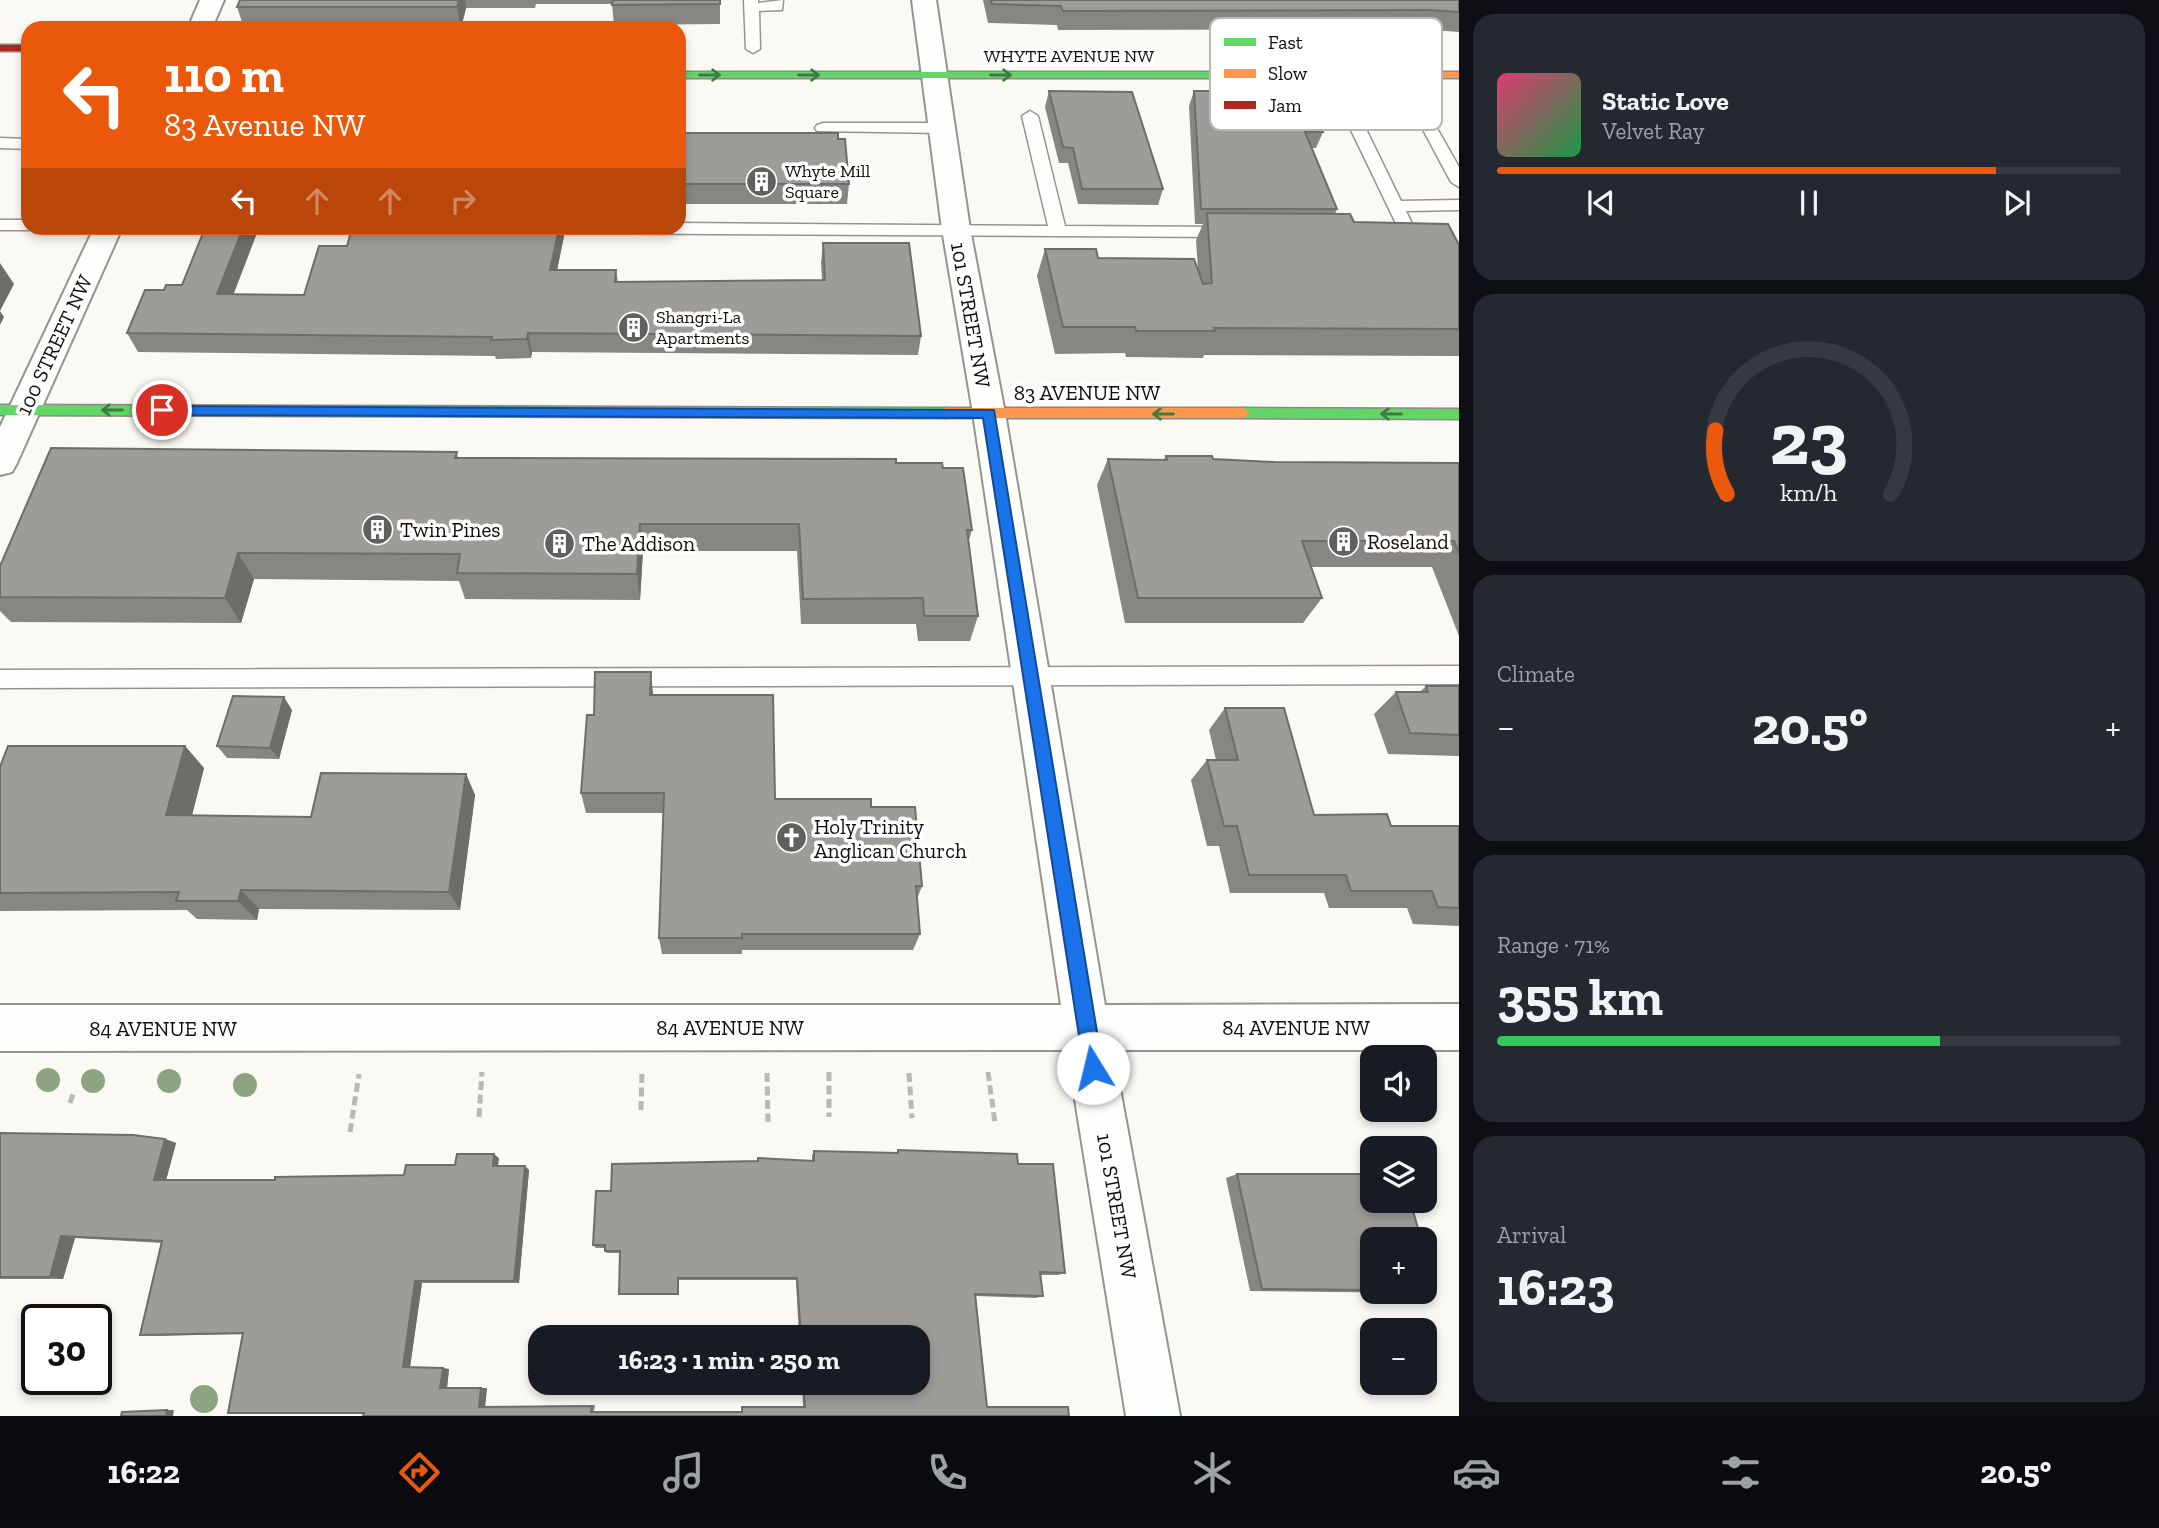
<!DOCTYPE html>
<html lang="en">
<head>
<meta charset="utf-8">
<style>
	:root { --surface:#171b24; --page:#242831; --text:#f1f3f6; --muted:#9ea1a6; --line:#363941; --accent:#ea580c }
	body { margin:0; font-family:"Zilla Slab",serif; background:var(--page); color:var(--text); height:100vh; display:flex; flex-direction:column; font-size:26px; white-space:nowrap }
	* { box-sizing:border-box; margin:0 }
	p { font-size:23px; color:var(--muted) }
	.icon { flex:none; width:38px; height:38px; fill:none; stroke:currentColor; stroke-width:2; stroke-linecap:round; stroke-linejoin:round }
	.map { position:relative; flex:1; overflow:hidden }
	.side { display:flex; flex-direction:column; gap:14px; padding:14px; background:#0d0f14; width:700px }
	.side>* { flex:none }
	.hud { position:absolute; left:21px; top:21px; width:665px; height:214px; border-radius:21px; box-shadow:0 4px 10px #0003; background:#ea580c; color:#fff; overflow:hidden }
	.buttons { position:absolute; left:1360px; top:1045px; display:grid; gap:14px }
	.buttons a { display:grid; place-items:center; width:77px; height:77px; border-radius:14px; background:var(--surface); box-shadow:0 4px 10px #0003; font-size:35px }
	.speed { position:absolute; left:21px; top:1304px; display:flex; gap:14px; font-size:35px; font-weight:700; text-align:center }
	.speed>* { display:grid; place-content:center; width:91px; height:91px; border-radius:50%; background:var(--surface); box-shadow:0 4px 10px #0003; line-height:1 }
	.speed .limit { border:4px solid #111; border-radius:10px; background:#fff; color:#111 }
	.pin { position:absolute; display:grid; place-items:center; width:60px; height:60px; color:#fff; margin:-30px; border:4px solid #fff; border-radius:50%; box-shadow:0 2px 7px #0007 }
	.me { position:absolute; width:77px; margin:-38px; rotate:351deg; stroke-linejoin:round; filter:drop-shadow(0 0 5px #0008) }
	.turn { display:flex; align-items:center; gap:24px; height:147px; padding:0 28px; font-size:32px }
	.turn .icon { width:91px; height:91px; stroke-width:2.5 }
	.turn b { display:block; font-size:49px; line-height:60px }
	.lanes { display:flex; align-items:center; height:66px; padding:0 28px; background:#0003; justify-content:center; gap:35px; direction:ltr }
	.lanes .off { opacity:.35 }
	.big { font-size:52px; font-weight:700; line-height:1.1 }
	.side .card { flex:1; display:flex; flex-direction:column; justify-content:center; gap:10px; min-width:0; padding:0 24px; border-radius:21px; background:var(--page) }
	.side .dial { align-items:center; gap:0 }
	.dial svg { height:182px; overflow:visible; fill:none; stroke:var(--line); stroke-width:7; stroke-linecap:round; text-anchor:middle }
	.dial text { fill:var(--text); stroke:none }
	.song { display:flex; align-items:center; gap:21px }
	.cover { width:84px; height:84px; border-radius:10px; background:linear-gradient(135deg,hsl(340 70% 55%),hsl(140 70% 35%)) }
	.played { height:7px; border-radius:4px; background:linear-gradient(90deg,var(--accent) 80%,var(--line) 80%) }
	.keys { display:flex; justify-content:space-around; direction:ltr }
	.heat { display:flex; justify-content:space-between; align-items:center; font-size:38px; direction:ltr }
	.charge { height:10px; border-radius:5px; background:linear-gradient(90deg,#34c759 71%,var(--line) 0) }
	.trip { position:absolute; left:528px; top:1325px; width:402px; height:70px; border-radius:21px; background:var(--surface); box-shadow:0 4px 10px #0003; font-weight:700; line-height:70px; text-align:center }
	.tabs { display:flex; height:112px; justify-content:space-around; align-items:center; background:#090b0e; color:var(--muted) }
	.tabs .icon { width:49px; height:49px }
	.tabs .current { color:var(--accent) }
	.tabs b { font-size:32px; color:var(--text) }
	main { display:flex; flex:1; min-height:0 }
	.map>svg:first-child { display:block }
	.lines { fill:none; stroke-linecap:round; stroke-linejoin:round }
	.lane-casing { stroke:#949491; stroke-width:3 }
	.street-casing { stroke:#949491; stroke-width:4 }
	.fast-casing { stroke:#8b8a88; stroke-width:3 }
	.slow-casing { stroke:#8b8a88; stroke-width:3 }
	.jam-casing { stroke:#8b8a88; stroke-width:3 }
	.path { stroke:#b8b8b7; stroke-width:5; stroke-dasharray:9 4.5; stroke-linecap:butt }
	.lane { fill:#fefefd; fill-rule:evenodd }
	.street { fill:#fefefd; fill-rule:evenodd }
	.fast { fill:#63d668; fill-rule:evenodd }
	.slow { fill:#ff974d; fill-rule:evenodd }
	.jam { fill:#b3261e; fill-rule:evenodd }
	.tree { fill:#8ca482 }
	.wall { fill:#888683 }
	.shaded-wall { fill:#6f6d6a }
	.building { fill:#9e9c98; stroke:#6f6d6a; stroke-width:2 }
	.oneway { stroke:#3d7c40 }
	.route { fill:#1a73e8; stroke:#114b97; stroke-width:2 }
	.labels { text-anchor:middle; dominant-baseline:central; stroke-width:7; stroke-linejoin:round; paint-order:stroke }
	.far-street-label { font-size:18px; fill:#0e0e0e; stroke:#fff }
	.far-poi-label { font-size:18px; fill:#0e0e0e; stroke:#fff; text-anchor:start }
	.street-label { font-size:21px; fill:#0e0e0e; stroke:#fff }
	.poi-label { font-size:21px; fill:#0e0e0e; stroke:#fff; text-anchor:start }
	.key { fill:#fff; stroke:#b7b7b7; stroke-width:2 }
	.key-label { font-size:19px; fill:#0e0e0e }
</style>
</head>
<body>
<main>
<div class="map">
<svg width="1459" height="1416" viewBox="0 0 1459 1416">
	<rect width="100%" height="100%" fill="#faf9f3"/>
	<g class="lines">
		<defs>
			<g id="lane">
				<path d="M744,0H758V3L783,0L782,10L759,11L760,49L753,53L746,49Z"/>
				<path d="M1333,71L1341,76L1359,113L1430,116L1459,167V187L1451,182L1420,124L1363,123L1401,201L1459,200V210L1406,211L1417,234L1415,238H1403L1325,76Z"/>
				<path d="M1030,111L1038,116L1065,226L1228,227L1236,232L1228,237L539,233L531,228H679V223L1048,226L1022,116Z"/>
				<path d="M823,123H942L950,128L942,133L817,131L815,128L817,125Z"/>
				<path d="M0,138L28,139V149L0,148Z"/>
				<path d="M0,220H28V228H35L28,230H0Z"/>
				<path d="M1459,666V684L0,688V670Z"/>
			</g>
			<g id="street">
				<path d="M200,0H224L212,28H188Z"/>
				<path d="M912,0H936L970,229L1005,413L1105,1005L1459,1004V1050H1113L1180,1416H1126L1067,1050L0,1051V1005H1061L973,413L942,229Z"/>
				<path d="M94,228H122L17,463L12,472L0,475V427Z"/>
			</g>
			<g id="fast">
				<path d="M679,72H1320L1325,75L1320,78H679Z"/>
				<path d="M0,405L945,408L952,413L945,418L0,415Z"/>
				<path d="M1243,408L1459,409V419L1243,418L1236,413Z"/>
			</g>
			<g id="slow">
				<path d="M1320,72H1459V78L1316,77L1315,75Z"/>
				<path d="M945,408H1243L1250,413L1243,418H945L938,413Z"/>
			</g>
			<rect id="jam" x="0" y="45" width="28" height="6"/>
		</defs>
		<use href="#lane" class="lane-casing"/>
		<use href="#street" class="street-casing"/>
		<use href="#fast" class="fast-casing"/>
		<use href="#slow" class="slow-casing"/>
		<use href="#jam" class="jam-casing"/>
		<g class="path">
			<path d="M829,1072V1117"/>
			<path d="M988,1072L995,1123"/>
			<path d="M767,1073L768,1122"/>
			<path d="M909,1073L912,1118"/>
			<path d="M70,1103L73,1094"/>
			<path d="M641,1110L642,1072"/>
			<path d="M479,1117L482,1072"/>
			<path d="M350,1132L359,1074"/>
		</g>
		<use href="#lane" class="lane"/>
		<use href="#street" class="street"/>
		<use href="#fast" class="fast"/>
		<use href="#slow" class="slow"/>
		<use href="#jam" class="jam"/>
	</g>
	<g class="tree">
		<circle cx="48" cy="1080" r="12"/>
		<circle cx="93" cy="1081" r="12"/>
		<circle cx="169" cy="1081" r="12"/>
		<circle cx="245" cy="1085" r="12"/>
		<circle cx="204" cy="1399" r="14"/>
	</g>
	<g class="wall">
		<path d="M240,0H720V24L614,25L612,4H536L535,8H466L461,28H244L237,7Z"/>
		<path d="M983,0H1459V32L1419,29L1058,30L1057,25L988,23Z"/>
		<path d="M1049,91L1163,189L1158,205L1078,204L1068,163H1059L1045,107Z"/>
		<path d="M1194,91L1323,132L1316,148H1311L1337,209L1335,214L1354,222L1459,245V356L1204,355L1203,358L1126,357L1125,353L1055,354L1037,276L1045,249L1098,258L1198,269L1196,240L1203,224H1195L1189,106Z"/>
		<path d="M679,133L838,139L849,184L847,204H679Z"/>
		<path d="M352,228H562L564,236L557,270H616L618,282L822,280L821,263L823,243L921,336L918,355L532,352L531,358L496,359L495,356L138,352L127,333L164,290L233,294L304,295L347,246Z"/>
		<path d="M457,452L458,458L896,463L943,468L972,530L968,543L978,616L970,641H918L916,624H801L797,551H643L640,600L465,599L459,581L254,579L241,623L11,622L0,611V566Z"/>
		<path d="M1166,456L1274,462L1459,463V636L1432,567H1311L1322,598L1303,623H1125L1097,485L1108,459H1164Z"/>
		<path d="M1426,686H1459V756L1388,754L1374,714L1396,692H1420Z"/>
		<path d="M653,695L775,799L871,807L922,886L917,899L920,934L913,950H742V954H662L659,938L664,813H586L581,793L594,715Z"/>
		<path d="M1225,708L1314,815L1391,826H1459V926L1413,924L1407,908H1329L1324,893H1230L1219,846H1207L1191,780L1207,760H1216L1209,730Z"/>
		<path d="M292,710L279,759L227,758L217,746Z"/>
		<path d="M185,746L204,768L192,815L311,817L466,774L475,795L460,910L259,909L257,920L197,919L187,910L0,911V767Z"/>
		<path d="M0,1133L165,1139L176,1143L166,1180H275L404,1175L499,1158L498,1166L529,1170L519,1283H422L410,1367L449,1369L447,1388H487L485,1407L595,1405L594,1411H742L741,1406H803L802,1382H919V1337H799L796,1280H679V1295H621L619,1294L620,1253H607L605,1251V1248H596L593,1245L611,1191L812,1161V1155L814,1151L896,1153L898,1150L1018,1164L1065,1273L1058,1275H1040L1043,1296L1036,1298L976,1296L987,1406L1068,1407L1069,1416L364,1413L243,1334L153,1336L140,1335L162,1243L75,1238L63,1279H0Z"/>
		<path d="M1237,1174L1372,1239V1292L1435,1291L1419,1293L1250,1291L1226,1178Z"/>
	</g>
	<g class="shaded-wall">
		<path d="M459,0H465L466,8L461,28L457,7Z"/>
		<path d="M243,228H259L226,314L217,294Z"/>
		<path d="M559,228H562L564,236L553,290L550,270Z"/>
		<path d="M0,263L14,284L0,311L4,317L0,325Z"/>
		<path d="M528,333L532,352L531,358L527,339Z"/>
		<path d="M640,524L643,551L640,600L637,574Z"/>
		<path d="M238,553L254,579L241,623L225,598Z"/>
		<path d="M651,672L653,694V718L650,695Z"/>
		<path d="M284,697L292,710L279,759L270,748Z"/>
		<path d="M185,746L204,768L187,835L166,815Z"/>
		<path d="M466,774L475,795L460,910L449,892Z"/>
		<path d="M241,890L259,909L257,920L238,901Z"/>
		<path d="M165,1139L176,1143L165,1184L154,1180Z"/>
		<path d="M494,1154L499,1158L497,1170L493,1166Z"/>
		<path d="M525,1166L529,1170L519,1283L514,1281Z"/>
		<path d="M61,1236L75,1238L63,1279L50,1277Z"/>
		<path d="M415,1281L422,1283L410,1367H403Z"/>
		<path d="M443,1368L449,1369L447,1388H440Z"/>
		<path d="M481,1388H487L485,1407H479Z"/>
		<path d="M167,1410H174L173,1416H166Z"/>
	</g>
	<g class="building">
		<path d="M240,0H459L457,7H237Z"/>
		<path d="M613,0H720V4L612,5Z"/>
		<path d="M991,0H1459V12L1428,10L1063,11L1061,6L992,4Z"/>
		<path d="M1049,91L1132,92L1163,189H1082L1073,148L1063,147Z"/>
		<path d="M1194,91H1304L1323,132H1305L1337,209H1201Z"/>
		<path d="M679,133H838V139H845L849,184H679Z"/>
		<path d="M1207,213L1350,214L1354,222L1448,224L1459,245V329L1214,328L1215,331H1136L1135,327H1063L1045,249H1096L1098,258L1194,259L1203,284L1212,283Z"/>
		<path d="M205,228H243L217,294L304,295L319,246H347L352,228H559L550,270H616L615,282L825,280L823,243H909L921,336L528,333L527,339L491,340L492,337L127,333L145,290H164L166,285H182Z"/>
		<path d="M51,448L457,452L455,458L896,459V463H942L943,468H963L972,530H967L978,616H924L923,598L803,599L799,524H640L637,574L457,573L460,554L238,553L225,598L0,597V566Z"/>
		<path d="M1166,456H1212L1213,459L1274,462L1459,463V554L1454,541H1302L1322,598H1138L1108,459L1167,460Z"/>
		<path d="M595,672H651L650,695H773L775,799H871V807H915L922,886H916L920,934H742V938H659L664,793H581L587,715H594Z"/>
		<path d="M1426,686H1459V735L1410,733L1396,692H1428Z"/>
		<path d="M233,696L284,697L270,748L217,746Z"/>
		<path d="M1225,708H1284L1314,815L1387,814L1391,826H1459V908L1438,907L1432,891H1351L1346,875H1249L1237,826H1224L1207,760H1238Z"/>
		<path d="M8,746H185L166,815L311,817L321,773L466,774L449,892L241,890L238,901H176L179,892L0,893V767Z"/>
		<path d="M0,1133L133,1135L165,1139L154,1180H275V1177L404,1175L406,1165H455L457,1154H494L493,1166H525L514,1281H415L403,1367L443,1368L440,1388H481L479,1407L592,1406L591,1412H742V1407H805L803,1382H919V1337H801L797,1278H678V1294H619L620,1251H605V1245H593L596,1191H611L612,1164L758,1161V1158L814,1161V1151L898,1153V1150L1017,1154L1018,1164H1053L1065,1273L1040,1272L1043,1296L975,1294L987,1407H1068L1069,1416H363L364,1413H228L243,1333L140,1335L162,1241L61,1236L50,1277H0Z"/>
		<path d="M1237,1174H1372V1200H1410L1421,1239H1372V1290L1262,1289Z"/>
		<path d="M1424,1252L1435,1291H1424Z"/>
		<path d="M167,1410L166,1416H121L122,1412Z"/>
	</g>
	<defs><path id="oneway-shaft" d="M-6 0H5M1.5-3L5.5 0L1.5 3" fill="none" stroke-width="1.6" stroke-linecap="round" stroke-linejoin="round" transform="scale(1.75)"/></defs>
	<g class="oneway">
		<use href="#oneway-shaft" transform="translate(710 75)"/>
		<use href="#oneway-shaft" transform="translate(809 75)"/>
		<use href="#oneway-shaft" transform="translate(1001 75)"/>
		<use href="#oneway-shaft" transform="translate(112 410) rotate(-180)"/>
		<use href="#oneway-shaft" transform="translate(1163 414) rotate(-180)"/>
		<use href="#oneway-shaft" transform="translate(1391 414) rotate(-180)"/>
	</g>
	<path class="route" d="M162,406L994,410L1103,1068L1100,1074L1093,1077L1087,1074L1084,1068L983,418L162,415L155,410Z"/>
	<defs>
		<symbol id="building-disc" viewBox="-11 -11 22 22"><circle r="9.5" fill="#61605e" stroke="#fff"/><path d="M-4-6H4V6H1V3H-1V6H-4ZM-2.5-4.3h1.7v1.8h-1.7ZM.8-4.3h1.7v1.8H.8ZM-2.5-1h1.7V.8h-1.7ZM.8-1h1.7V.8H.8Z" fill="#fff"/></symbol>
		<symbol id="church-disc" viewBox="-11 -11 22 22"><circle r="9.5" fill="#61605e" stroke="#fff"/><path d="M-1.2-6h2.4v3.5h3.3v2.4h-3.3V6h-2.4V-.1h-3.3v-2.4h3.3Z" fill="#fff"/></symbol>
	</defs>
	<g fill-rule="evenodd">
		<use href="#building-disc" x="744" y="164" width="35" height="35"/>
		<use href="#building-disc" x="616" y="310" width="35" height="35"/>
		<use href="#building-disc" x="360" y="512" width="35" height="35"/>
		<use href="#building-disc" x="1326" y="524" width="35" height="35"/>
		<use href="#building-disc" x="542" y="526" width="35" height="35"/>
		<use href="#church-disc" x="774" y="820" width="35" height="35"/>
	</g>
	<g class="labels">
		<g class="far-street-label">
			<text x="1069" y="56">WHYTE AVENUE NW</text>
		</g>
		<g class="far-poi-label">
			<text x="785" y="171">Whyte Mill<tspan x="785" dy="21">Square</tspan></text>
			<text x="656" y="317">Shangri-La<tspan x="656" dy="21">Apartments</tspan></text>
		</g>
		<g class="street-label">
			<text transform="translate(971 315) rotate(80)">101 STREET NW</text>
			<text transform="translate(54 345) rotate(-65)">100 STREET NW</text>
			<text x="1087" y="392">83 AVENUE NW</text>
			<text x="730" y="1027">84 AVENUE NW</text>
			<text x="1296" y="1027">84 AVENUE NW</text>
			<text x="163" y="1028">84 AVENUE NW</text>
			<text transform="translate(1117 1206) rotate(80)">101 STREET NW</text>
		</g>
		<g class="poi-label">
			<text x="400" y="529">Twin Pines</text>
			<text x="1367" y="541">Roseland</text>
			<text x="582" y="543">The Addison</text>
			<text x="814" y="826">Holy Trinity<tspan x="814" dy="24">Anglican Church</tspan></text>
		</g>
	</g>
	<rect x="1210" y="18" width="232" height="112" rx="10" class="key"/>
	<rect x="1224" y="38" width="32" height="8" fill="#63d668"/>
	<rect x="1224" y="69" width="32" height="9" fill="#ff974d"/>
	<rect x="1224" y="101" width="32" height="8" fill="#b3261e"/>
	<g class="key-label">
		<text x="1268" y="49">Fast</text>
		<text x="1268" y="80">Slow</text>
		<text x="1268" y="112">Jam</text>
	</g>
</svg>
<div class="buttons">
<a><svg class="icon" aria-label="sound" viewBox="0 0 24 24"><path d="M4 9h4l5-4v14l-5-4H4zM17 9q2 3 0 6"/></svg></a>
<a><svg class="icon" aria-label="layers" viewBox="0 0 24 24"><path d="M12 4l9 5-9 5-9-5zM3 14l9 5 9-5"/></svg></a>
<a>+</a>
<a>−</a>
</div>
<div class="speed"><div class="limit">30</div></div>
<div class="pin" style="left:162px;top:410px;background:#d93025"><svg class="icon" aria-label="arrive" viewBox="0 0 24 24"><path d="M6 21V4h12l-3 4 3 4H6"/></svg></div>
<svg class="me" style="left:1093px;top:1068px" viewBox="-20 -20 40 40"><circle r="19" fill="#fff"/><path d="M0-13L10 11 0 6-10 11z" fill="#1a73e8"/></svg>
<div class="trip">16:23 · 1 min · 250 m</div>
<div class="hud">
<div class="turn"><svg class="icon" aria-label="left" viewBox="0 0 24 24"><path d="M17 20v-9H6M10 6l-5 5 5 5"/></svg><div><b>110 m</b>83 Avenue NW</div></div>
<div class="lanes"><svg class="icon" aria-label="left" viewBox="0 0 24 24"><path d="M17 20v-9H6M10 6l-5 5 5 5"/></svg><svg class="icon off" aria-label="ahead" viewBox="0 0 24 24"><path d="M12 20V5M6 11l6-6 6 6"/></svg><svg class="icon off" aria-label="ahead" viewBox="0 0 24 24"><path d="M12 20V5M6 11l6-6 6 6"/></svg><svg class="icon off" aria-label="right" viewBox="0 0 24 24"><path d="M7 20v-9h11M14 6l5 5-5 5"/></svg></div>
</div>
</div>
<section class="side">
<div class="card">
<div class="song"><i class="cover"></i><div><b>Static Love</b><p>Velvet Ray</p></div></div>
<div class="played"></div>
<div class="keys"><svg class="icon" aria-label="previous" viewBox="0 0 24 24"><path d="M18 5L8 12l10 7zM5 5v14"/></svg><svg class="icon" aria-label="pause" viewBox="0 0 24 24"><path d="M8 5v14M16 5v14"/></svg><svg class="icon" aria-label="next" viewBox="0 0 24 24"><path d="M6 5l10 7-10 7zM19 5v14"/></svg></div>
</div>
<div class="card dial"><svg viewBox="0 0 100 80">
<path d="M14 69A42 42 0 1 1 86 69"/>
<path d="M14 69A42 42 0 0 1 9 41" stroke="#ea580c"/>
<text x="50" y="56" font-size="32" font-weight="700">23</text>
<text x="50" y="72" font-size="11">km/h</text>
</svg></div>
<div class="card"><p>Climate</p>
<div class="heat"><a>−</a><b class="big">20.5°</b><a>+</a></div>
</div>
<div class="card"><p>Range · 71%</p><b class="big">355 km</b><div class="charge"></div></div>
<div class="card"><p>Arrival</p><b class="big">16:23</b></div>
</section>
</main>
<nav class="tabs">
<b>16:22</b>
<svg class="icon current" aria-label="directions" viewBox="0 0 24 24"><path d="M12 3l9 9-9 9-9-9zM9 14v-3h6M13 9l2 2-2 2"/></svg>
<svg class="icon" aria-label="music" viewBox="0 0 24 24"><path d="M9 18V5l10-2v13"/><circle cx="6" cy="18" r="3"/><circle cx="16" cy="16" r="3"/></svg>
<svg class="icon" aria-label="phone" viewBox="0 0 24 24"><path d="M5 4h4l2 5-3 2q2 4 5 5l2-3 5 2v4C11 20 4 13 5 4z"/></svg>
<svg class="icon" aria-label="climate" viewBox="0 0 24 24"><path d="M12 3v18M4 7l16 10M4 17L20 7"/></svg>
<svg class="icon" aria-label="car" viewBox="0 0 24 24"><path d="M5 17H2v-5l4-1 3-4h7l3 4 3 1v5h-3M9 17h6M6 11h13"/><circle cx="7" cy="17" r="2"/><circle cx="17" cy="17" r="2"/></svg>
<svg class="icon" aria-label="filters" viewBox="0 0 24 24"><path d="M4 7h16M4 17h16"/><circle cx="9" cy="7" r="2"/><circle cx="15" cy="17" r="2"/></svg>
<b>20.5°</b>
</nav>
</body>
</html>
